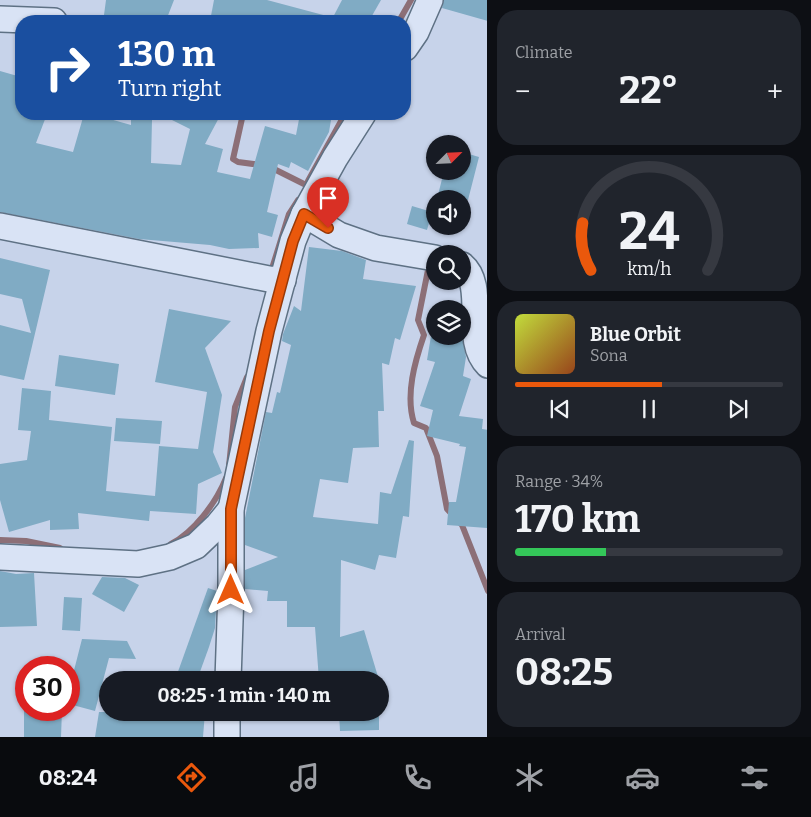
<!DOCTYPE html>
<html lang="en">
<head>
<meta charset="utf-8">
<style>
	:root { --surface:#171b24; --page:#20242c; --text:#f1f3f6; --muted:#9ea1a6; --line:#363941; --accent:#ea580c }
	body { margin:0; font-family:Bitter,serif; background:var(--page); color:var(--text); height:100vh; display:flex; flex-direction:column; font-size:19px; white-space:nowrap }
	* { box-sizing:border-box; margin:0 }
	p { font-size:16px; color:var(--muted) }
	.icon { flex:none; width:28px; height:28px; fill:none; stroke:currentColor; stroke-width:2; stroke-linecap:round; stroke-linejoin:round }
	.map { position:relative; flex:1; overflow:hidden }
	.sheet { display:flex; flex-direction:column; gap:10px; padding:10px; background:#0d0f14; width:324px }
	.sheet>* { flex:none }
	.hud { position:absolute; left:15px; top:15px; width:396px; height:105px; border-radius:20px; box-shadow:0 1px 4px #0004; background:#1a4fa0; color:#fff; overflow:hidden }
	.needle { width:32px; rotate:66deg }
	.tools { position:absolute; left:426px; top:135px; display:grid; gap:10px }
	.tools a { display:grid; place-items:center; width:45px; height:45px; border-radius:50%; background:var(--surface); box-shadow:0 1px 4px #0004; font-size:25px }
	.speed { position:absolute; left:15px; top:656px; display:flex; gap:10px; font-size:25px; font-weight:700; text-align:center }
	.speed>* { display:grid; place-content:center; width:65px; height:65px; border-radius:50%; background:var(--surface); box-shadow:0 1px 4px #0004; line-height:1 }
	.speed .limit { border:8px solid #d22; background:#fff; color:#111 }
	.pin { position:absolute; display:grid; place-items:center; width:42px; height:42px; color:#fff; margin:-51px -21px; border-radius:50% 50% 50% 0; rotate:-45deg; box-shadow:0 0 5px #0007 }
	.pin .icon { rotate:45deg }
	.me { position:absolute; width:55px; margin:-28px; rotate:0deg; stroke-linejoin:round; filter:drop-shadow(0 0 4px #0008) }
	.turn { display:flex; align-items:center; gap:18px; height:105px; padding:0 20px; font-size:22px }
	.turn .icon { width:65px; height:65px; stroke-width:2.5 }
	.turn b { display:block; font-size:35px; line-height:42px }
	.big { font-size:38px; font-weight:700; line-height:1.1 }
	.sheet .card { flex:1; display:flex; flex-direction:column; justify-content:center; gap:8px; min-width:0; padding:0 18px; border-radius:20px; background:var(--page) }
	.sheet .dial { align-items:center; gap:0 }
	.dial svg { height:130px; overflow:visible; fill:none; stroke:var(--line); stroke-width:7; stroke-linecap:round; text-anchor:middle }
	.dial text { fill:var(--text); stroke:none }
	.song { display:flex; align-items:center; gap:15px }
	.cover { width:60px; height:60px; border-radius:8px; background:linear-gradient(135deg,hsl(70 70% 55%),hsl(20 70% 35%)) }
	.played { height:5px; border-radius:2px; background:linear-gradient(90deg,var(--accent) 55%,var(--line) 55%) }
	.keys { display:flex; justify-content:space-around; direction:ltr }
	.heat { display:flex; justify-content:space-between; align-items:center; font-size:28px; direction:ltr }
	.charge { height:8px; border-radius:4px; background:linear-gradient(90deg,#34c759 34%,var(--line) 0) }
	.trip { position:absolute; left:99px; top:671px; width:290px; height:50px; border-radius:25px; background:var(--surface); box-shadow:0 1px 4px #0004; font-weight:700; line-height:50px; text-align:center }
	.menu { display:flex; height:80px; justify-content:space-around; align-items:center; background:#090b0e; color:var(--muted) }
	.menu .icon { width:35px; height:35px }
	.menu .on { color:var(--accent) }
	.menu b { font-size:22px; color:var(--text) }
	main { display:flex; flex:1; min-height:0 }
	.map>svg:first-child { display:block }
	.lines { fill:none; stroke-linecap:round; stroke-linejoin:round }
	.stream { stroke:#8c6f77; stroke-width:6 }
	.building { fill:#80abc4 }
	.minor-casing { stroke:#5e7184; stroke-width:28 }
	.minor { stroke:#d9e3f5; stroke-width:25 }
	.route-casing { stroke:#983908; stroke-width:12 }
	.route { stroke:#ea580c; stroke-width:9 }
</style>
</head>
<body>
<main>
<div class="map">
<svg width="488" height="737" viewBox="0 0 488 737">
	<rect width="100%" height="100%" fill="#c7d3ea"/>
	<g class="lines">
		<g class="stream">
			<path d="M399,21L411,0"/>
			<path d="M243,114L233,159L238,162L268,166L306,185"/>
			<path d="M308,181L345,114"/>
			<path d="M429,265L418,320L424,335C415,361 405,395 414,423L426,428L437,456L447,509L462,525L488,591"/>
			<path d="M270,275L289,214L298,200"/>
			<path d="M229,466L235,407L247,377"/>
			<path d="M0,540L26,541L60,548"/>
			<path d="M171,544C194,532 216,503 226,478"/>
		</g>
	</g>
	<g class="building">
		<path d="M106,0H174L167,18L162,16L160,21H127L128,17L104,15Z"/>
		<path d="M214,0H267L327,16L326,21H210Z"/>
		<path d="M342,0H381L369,21H331Z"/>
		<path d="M444,0H488V21L442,8Z"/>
		<path d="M0,71L21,77V114H47L36,143L73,152L84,114H92L131,125V119L152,120L151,163L181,165L190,129L160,114H221L205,144L223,149L217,172L250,179L265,126L296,135L300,114H322L321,118L331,120L329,132L308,171L291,162L289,168L278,164L267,212L278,215L272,237L258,233L259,248L229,249L210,245L139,239L0,212Z"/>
		<path d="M462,152L479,157L468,200L437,199L444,171H462Z"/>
		<path d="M412,206L432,212L427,230L407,224Z"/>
		<path d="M309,247L342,251L366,260L363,279L416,286L400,340L395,338L389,365L382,363L384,411H378L379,447L353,448L348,483L320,479L313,517L378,524L380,492L391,494L409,440L414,441L409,517L403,516L396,558L379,555L375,570L341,560L340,637L364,630L379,680H319L315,627H287V601H267L268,591L245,589V570L278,557L245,545V518L266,412L272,413L277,392L280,393L291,345L282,341L283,334L294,306L301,311Z"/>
		<path d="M0,258L50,270L24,380L0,375V325L31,333L22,299L0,294Z"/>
		<path d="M169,309L231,321L205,348L222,395L213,452L222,473L198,484L196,514L150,511L149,521L78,513L79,529L50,530V520L9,532L0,500V464L27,460L31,431L18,430L22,388L51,391L49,420L112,427L106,491L155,496L159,446L198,449L207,392L155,382Z"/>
		<path d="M431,336L462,337L466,357L463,376L471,379L459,416L483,419L482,429L488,430V528L447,525L449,502H456L466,447L459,446L460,444L427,436L433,410L420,406L435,362L427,360Z"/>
		<path d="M59,355L119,364L115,395L55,386Z"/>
		<path d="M116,418L162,421L160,444L114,441Z"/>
		<path d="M0,571L16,574L34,573L37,626L0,627Z"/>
		<path d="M102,577L125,578L139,585L124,612L92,594Z"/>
		<path d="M208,588L217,591L215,628L209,647L197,680H175Z"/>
		<path d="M64,597L82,598L80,631L62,630Z"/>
		<path d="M82,639L127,641L136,659L109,658L95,711L69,704V690Z"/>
		<path d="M24,710H62L61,737H24Z"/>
		<path d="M99,712H205L203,737H95Z"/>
		<path d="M339,712H379V730L340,731Z"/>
	</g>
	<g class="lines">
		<defs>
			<g id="minor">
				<path d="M0,19L54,21"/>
				<path d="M405,48L416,32L430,0"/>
				<path d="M304,214L339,235L376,248L435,258"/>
				<path d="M0,226L269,279L283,280"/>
				<path d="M462,265C488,287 462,339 488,365"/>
				<path d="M0,557L138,564L170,557L196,546L218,525L231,509"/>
				<path d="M228,680L231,591V509L269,331L293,241L304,214L335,158L363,114"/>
				<path d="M227,737V712"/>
			</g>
		</defs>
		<use href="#minor" class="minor-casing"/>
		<use href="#minor" class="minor"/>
	</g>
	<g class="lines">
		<defs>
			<path id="route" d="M231,590V509L269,331L293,241L304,214L328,228"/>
		</defs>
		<use href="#route" class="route-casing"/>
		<use href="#route" class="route"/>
	</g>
</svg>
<div class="tools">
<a><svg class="needle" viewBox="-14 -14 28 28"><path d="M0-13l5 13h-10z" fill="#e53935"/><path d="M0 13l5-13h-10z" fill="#9ea1a6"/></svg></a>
<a><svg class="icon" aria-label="sound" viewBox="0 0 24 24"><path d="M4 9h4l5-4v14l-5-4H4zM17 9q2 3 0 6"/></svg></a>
<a><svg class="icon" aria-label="search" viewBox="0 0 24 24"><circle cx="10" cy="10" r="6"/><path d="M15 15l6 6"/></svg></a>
<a><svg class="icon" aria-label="layers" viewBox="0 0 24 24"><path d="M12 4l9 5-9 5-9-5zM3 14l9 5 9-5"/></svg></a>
</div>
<div class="speed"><div class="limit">30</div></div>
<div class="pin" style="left:328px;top:228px;background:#d93025"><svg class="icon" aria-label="arrive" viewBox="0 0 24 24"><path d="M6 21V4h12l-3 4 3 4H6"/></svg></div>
<svg class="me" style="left:231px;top:590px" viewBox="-20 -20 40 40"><path d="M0-17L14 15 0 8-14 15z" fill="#ea580c" stroke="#fff" stroke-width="4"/></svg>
<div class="trip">08:25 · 1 min · 140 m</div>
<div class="hud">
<div class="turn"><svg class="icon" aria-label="right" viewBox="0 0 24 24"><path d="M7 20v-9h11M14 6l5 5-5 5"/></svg><div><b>130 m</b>Turn right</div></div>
</div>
</div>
<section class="sheet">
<div class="card"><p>Climate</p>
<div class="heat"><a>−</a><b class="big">22°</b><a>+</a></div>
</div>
<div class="card dial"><svg viewBox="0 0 100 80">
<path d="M14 69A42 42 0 1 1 86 69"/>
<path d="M14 69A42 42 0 0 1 9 40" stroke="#ea580c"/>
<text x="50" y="56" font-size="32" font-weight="700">24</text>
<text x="50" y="72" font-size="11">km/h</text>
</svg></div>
<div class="card">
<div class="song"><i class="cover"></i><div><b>Blue Orbit</b><p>Sona</p></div></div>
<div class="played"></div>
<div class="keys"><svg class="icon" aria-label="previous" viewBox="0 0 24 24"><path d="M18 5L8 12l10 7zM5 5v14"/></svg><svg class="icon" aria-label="pause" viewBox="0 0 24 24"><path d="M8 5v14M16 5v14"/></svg><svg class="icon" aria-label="next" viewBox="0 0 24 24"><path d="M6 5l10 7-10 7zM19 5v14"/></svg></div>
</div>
<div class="card"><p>Range · 34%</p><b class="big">170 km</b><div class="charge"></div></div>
<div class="card"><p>Arrival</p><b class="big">08:25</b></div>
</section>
</main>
<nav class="menu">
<b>08:24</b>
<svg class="icon on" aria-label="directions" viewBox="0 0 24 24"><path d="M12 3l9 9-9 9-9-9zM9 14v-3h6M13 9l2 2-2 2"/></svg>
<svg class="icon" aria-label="music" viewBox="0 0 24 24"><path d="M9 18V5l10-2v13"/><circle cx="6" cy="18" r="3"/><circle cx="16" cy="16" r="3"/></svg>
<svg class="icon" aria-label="phone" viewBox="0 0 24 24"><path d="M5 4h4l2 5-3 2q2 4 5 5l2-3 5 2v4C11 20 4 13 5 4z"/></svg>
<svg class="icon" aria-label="climate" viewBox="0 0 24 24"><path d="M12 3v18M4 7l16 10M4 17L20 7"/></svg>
<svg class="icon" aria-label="car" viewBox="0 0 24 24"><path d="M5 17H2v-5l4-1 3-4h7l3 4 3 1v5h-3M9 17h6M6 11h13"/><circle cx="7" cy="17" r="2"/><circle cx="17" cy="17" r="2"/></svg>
<svg class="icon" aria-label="filters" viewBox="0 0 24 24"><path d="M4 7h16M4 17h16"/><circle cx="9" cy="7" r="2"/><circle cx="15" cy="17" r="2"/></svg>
</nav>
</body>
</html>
